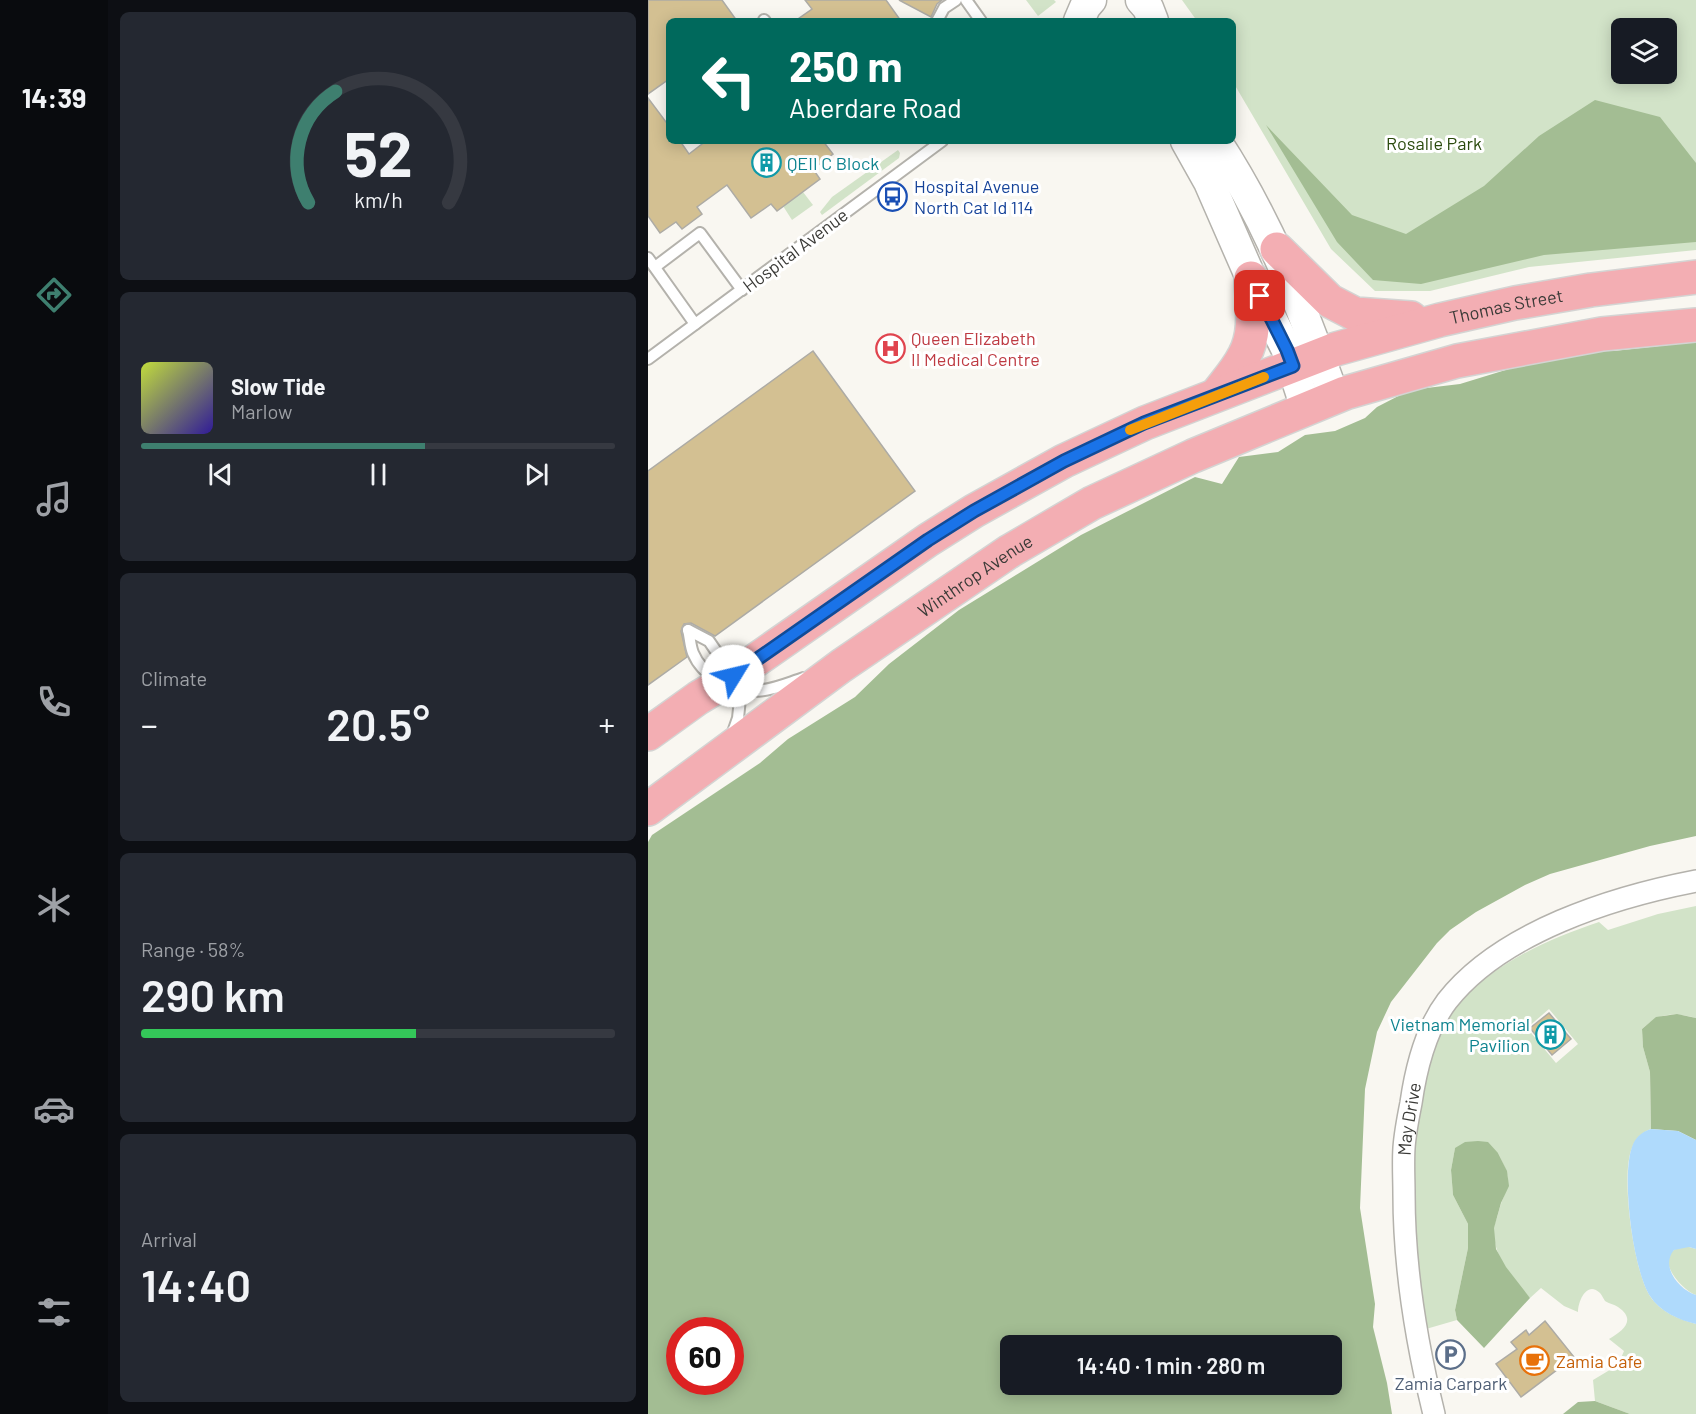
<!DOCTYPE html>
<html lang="en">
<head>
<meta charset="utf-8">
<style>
	:root { --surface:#171b24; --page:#242831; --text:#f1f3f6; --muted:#9ea1a6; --line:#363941; --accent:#3e7f6f }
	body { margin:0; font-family:Barlow,sans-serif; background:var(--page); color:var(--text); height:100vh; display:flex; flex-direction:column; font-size:22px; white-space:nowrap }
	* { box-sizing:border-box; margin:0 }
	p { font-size:20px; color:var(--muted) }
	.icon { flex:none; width:33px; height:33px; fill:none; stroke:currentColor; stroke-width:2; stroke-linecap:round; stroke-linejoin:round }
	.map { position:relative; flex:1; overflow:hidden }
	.details { display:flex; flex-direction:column; gap:12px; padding:12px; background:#0d0f14; width:540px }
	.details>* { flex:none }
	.top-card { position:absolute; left:18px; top:18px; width:570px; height:126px; border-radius:9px; box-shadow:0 3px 15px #0003; background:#00695c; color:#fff; overflow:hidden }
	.tools { position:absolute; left:963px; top:18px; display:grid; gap:12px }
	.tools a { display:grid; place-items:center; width:66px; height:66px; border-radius:9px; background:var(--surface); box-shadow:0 3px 15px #0003; font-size:30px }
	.speed { position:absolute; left:18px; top:1317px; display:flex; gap:12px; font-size:30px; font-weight:700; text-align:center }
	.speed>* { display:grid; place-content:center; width:78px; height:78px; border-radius:50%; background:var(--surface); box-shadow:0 3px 15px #0003; line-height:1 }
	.speed .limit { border:9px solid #d22; background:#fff; color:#111 }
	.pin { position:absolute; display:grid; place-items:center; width:51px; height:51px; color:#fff; margin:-26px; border-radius:12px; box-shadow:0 3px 9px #0006 }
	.me { position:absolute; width:66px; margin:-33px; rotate:54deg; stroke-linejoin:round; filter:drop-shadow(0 0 4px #0008) }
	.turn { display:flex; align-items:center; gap:21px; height:126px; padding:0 24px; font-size:27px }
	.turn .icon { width:78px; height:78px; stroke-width:2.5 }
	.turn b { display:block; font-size:42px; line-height:51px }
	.big { font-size:45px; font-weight:600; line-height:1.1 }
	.details .card { flex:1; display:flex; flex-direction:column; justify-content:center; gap:9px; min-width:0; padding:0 21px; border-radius:9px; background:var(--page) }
	.details .dial { align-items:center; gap:0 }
	.dial svg { height:156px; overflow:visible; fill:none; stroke:var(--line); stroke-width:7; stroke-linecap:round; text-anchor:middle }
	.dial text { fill:var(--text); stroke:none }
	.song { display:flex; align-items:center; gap:18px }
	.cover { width:72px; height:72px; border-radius:9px; background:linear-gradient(135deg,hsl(70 70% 55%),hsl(250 70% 35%)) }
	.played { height:6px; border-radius:3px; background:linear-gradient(90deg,var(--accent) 60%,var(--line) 60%) }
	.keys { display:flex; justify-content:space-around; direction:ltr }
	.heat { display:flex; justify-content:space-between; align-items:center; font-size:33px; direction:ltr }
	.charge { height:9px; border-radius:4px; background:linear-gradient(90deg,#34c759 58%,var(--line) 0) }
	.trip { position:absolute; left:352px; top:1335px; width:342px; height:60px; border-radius:9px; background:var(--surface); box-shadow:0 3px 15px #0003; font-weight:600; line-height:60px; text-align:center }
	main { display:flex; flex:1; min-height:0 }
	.menu { display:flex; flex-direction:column; width:108px; justify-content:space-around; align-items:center; background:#090b0e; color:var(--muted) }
	.menu .icon { width:42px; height:42px }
	.menu .selected { color:var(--accent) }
	.menu b { font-size:27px; color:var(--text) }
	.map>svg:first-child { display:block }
	.green { fill:#d2e3c8; fill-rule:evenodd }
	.forest { fill:#a3bd93; fill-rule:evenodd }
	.water { fill:#afdafc }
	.building { fill:#d3c092; stroke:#adaba5; stroke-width:1.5 }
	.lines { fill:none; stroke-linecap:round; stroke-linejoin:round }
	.service-casing { stroke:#b4b2ac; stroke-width:14 }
	.minor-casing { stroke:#b4b2ac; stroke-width:24 }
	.secondary-casing { stroke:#b4b2ac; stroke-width:33 }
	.primary-casing { stroke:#d4d4d3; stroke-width:36 }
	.service { stroke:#fff; stroke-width:10 }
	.minor { stroke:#fff; stroke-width:21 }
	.secondary { stroke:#fff; stroke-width:30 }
	.primary { stroke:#f3aeb3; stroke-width:33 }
	.route-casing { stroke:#114b97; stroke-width:15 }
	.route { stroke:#1a73e8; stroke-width:10 }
	.slow { stroke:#f59e0b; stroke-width:10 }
	.labels { text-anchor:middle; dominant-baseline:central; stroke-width:6; stroke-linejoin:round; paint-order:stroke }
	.park-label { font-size:18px; fill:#2a4a0d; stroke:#fff }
	.culture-label { font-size:18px; fill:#0d838f; stroke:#fff; text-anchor:start }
	.transit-label { font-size:18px; fill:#164399; stroke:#fff; text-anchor:start }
	.street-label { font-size:18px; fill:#3a3a37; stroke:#fff }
	.health-label { font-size:18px; fill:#be3a42; stroke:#fff; text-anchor:start }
	.food-label { font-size:18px; fill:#c56008; stroke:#fff; text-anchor:start }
	.service-label { font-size:18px; fill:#4e5e75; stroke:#fff }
</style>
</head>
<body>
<main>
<nav class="menu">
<b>14:39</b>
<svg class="icon selected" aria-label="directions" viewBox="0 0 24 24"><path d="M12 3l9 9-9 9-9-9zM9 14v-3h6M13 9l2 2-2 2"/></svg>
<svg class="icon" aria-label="music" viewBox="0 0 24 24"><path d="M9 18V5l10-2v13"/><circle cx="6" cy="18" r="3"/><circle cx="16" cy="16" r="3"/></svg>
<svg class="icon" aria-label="phone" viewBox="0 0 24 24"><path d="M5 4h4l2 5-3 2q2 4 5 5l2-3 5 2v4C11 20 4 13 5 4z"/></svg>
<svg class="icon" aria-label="climate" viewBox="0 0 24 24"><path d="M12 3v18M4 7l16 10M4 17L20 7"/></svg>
<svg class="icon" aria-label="car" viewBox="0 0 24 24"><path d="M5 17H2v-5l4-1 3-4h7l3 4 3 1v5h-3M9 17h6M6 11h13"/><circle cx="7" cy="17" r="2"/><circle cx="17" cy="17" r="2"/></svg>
<svg class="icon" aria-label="filters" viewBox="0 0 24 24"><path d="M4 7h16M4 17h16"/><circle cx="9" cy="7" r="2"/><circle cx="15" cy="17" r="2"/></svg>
</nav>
<section class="details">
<div class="card dial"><svg viewBox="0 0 100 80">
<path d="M14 69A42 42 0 1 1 86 69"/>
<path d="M14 69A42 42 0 0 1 28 12" stroke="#3e7f6f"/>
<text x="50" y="56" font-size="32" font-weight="700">52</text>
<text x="50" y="72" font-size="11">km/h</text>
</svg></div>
<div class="card">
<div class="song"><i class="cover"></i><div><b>Slow Tide</b><p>Marlow</p></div></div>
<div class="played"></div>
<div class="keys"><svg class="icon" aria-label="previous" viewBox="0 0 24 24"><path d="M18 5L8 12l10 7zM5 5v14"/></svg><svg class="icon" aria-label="pause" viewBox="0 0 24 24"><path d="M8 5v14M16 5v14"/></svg><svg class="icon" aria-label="next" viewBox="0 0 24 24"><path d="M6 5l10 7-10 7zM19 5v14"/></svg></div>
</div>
<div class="card"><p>Climate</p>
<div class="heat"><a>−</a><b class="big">20.5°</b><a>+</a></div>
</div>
<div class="card"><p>Range · 58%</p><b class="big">290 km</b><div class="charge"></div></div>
<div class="card"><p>Arrival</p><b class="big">14:40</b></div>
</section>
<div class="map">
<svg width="1048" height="1414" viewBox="0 0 1048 1414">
	<rect width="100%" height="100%" fill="#f9f7f1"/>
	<g class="green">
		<path d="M378,0H406L408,2L390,16Z"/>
		<path d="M534,0H1048V250L881,267L782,291H727L683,249L585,82V21H549ZM974,28H1018V74H974Z"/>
		<path d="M250,150L252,153L251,158L174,215L172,212L184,197Z"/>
		<path d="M155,192L165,205L144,220L135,206Z"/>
		<path d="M1048,906V1018C1024,1012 1012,1013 994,1029L995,1047L1002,1072L1003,1129C994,1132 987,1139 984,1148C972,1175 986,1272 1002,1296C1012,1312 1031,1319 1048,1324V1414H982L947,1401L945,1380L970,1365L976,1351L961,1339C975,1331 989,1320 970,1307C966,1304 961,1304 957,1301C955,1298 954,1295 952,1293C939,1280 930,1301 930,1312L916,1306L893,1288L882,1298C865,1279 844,1256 846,1228C846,1224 849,1219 850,1214C859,1182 867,1186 850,1153L807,1148L803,1170L805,1195L820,1224V1248L807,1310L809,1320L778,1329C773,1298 766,1266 764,1234C761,1167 764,1065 806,1010C842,964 898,940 951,922L960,930L1010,914ZM901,1009L930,1044L908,1063L879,1028Z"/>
		<path d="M1041,1247L1048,1249V1295C1035,1291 1008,1261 1026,1250C1030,1247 1036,1247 1041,1247Z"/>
	</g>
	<g class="forest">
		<path d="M947,100L1012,117L1048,163V242L896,255L773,284L725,280L689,242L618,125L704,215L758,234L836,186L891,136Z"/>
		<path d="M1039,343H1048V836L1002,846L902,874L877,885L828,912L802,930L789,943L743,1002L729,1032L717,1089L712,1208L727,1304L725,1327L739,1383L744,1414H0V842L4,835L112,763L140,739L207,697L241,664L311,610L433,535L547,477L574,484L591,457L630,452L657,435L687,431L717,418L729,407L762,390L812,384L884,362L937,351H965ZM32,1330H82V1382H32ZM363,1346H684V1384H363Z"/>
		<path d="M1029,1014L1048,1018V1140L1030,1131L1003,1129L1002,1072L995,1047L994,1029L1008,1017Z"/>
		<path d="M830,1141L840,1142L850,1153L859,1171L861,1186L853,1203L846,1228L848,1249L858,1267L882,1298L836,1348L809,1320L807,1310L820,1248V1224L805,1195L803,1170L807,1148L817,1142Z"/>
		<path d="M947,1401L982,1414H915L930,1402Z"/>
	</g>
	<path class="water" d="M1003,1129L1030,1131L1048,1140V1249L1041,1247L1026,1250C1012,1266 1031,1290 1048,1295V1324C1031,1320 1012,1312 1002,1296C985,1270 973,1177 984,1147C987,1138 993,1132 1003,1129Z"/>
	<g class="building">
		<path d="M0,0H74L89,21H21V79L0,94Z"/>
		<path d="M157,0H238L253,21H147L164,9Z"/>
		<path d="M251,0H294L289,4L283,17Z"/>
		<path d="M0,98L21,126V141H32L41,154L58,141H175L185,154L165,169L172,179L129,211L123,204L103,218L79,185L49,207L54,214L34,229L28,222L12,233L0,216Z"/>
		<path d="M165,351L267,491L67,636L43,623L36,624L33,631L39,657L0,685V471Z"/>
		<path d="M901,1013L923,1039L904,1055L882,1028Z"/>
		<path d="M897,1321L926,1357L873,1397L848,1364L869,1349L863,1342L878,1330L881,1335Z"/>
	</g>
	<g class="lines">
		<defs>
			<g id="service">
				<path d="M318,0L333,21"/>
				<path d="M116,20L117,21"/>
				<path d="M289,21L296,8L308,0"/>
				<path d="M0,258L47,324"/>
				<path d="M7,267L52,233L94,290"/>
				<path d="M0,359L294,141"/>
				<path d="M40,630C42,637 42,646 45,653C54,675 83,692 106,691C123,691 140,683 156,678"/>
				<path d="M40,630L61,641L85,676L92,699L90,718L84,735"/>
			</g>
			<g id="minor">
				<path id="s1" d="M786,1414C768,1341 756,1269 756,1194C756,1179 755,1163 756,1148C757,1133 760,1118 763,1103C768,1068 777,1030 799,1001C853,932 965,897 1048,881"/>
			</g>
			<g id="secondary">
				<path d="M493,0L500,8L505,21"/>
				<path d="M431,21L437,7L443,0"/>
				<path d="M538,141L561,182L603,278L639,350L658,408"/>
				<path d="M568,141C621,222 654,307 686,397"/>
			</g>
			<g id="primary">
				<path d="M629,249L682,301L707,314L763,318"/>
				<path d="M569,394C578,382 589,370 596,356C609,333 604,304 603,278"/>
				<path id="s2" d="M0,734L50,698L75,683L280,540L326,511L416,461L497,423L688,349L792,320L867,303L943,290L1048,277"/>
				<path id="s3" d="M0,809L193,666L362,551L444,503L545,456L697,393L809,361L954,334L1048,325"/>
			</g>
		</defs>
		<use href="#service" class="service-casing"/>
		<use href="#minor" class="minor-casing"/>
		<use href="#secondary" class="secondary-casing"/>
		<use href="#primary" class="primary-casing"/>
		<use href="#service" class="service"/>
		<use href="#minor" class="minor"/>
		<use href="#secondary" class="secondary"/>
		<use href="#primary" class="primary"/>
	</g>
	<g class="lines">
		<defs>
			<path id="route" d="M85,676L280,540L326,511L416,461L496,423L645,366L639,350L612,296"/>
		</defs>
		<use href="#route" class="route-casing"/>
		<use href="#route" class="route"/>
		<path class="slow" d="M482,430L616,377"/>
	</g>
	<defs>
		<symbol id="building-ring" viewBox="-11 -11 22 22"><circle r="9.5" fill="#fff" stroke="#0f9aa8" stroke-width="1.5"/><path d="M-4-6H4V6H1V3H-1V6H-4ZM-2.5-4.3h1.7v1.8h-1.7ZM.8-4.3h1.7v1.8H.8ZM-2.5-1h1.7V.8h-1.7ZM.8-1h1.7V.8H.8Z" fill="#0f9aa8"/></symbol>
		<symbol id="bus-ring" viewBox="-11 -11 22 22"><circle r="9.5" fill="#fff" stroke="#1a4fb4" stroke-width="1.5"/><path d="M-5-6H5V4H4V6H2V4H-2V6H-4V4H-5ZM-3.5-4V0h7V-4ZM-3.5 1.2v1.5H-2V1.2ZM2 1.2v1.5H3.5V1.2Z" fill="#1a4fb4"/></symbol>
		<symbol id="hospital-ring" viewBox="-11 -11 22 22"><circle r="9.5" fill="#fff" stroke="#e0444e" stroke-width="1.5"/><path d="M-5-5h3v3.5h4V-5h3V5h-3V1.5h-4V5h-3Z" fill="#e0444e"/></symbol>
		<symbol id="parking-ring" viewBox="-11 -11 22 22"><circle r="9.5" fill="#fff" stroke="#5c6f8a" stroke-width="1.5"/><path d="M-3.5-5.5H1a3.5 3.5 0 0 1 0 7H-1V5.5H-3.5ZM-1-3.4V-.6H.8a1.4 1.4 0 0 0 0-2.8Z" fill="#5c6f8a"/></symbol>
		<symbol id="cafe-ring" viewBox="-11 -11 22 22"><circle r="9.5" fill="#fff" stroke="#e8710a" stroke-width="1.5"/><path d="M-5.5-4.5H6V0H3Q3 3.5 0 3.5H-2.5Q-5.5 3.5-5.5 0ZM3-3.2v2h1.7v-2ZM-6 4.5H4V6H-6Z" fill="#e8710a"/></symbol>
	</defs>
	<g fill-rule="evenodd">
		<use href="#building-ring" x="102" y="146" width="33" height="33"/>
		<use href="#bus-ring" x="228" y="180" width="33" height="33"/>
		<use href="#hospital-ring" x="226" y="332" width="33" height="33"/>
		<use href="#building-ring" x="886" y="1018" width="33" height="33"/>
		<use href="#parking-ring" x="786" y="1338" width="33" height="33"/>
		<use href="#cafe-ring" x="870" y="1344" width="33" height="33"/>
	</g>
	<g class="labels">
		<g class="park-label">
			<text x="786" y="143">Rosalie Park</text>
		</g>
		<g class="culture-label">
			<text x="139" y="163">QEII C Block</text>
			<text x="882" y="1024" text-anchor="end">Vietnam Memorial<tspan x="882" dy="21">Pavilion</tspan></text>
		</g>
		<g class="transit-label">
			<text x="266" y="186">Hospital Avenue<tspan x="266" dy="21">North Cat Id 114</tspan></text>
		</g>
		<g class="street-label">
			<text transform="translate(147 250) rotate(-37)">Hospital Avenue</text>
			<text stroke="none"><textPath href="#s2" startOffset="968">Thomas Street</textPath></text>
			<text stroke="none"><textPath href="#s3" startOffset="402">Winthrop Avenue</textPath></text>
			<text stroke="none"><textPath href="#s1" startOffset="298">May Drive</textPath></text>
		</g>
		<g class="health-label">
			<text x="263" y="338">Queen Elizabeth<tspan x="263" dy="21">II Medical Centre</tspan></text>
		</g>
		<g class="food-label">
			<text x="908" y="1361">Zamia Cafe</text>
		</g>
		<g class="service-label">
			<text x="803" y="1383">Zamia Carpark</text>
		</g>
	</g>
</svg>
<div class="tools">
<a><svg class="icon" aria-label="layers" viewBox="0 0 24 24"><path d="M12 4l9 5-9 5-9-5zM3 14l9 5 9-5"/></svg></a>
</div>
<div class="speed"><div class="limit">60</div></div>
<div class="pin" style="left:612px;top:296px;background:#d93025"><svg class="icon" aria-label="arrive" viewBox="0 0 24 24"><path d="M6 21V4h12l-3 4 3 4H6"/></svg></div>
<svg class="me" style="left:85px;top:676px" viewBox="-20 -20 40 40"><circle r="19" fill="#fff"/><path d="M0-13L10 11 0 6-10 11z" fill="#1a73e8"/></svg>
<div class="trip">14:40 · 1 min · 280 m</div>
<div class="top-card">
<div class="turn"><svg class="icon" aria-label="left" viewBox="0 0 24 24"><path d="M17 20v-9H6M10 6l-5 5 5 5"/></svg><div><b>250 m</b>Aberdare Road</div></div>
</div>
</div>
</main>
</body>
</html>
